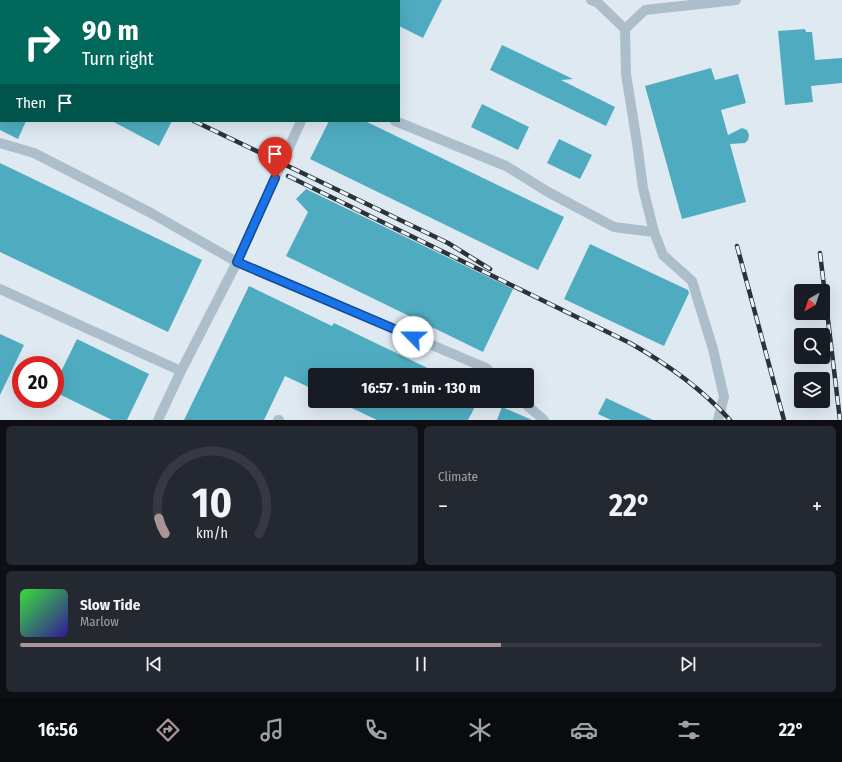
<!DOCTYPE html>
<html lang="en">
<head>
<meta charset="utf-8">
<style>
	:root { --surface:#171b24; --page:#242831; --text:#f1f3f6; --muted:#9ea1a6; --line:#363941; --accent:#ac9496 }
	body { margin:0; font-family:"Fira Sans Condensed",sans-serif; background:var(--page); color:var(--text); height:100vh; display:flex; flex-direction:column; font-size:15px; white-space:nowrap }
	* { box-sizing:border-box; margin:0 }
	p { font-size:13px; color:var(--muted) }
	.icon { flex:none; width:22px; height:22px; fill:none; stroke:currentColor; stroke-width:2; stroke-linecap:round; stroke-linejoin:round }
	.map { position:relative; height:420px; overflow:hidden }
	.panel { display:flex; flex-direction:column; gap:6px; padding:6px; background:#0d0f14; flex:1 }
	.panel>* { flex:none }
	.hud { position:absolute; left:0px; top:0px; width:400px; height:122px; box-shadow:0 4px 16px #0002; background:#00695c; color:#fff; overflow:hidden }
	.needle { width:26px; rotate:219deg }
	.buttons { position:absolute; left:794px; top:284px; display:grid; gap:8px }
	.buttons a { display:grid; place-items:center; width:36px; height:36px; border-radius:4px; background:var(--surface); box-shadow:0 4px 16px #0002; font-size:20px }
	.speed { position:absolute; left:12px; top:356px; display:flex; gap:8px; font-size:20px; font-weight:700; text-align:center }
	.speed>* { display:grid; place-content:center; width:52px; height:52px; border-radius:50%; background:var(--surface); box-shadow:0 4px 16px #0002; line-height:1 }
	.speed .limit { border:6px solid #d22; background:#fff; color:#111 }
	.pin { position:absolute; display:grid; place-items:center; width:34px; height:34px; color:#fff; margin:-41px -17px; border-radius:50% 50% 50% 0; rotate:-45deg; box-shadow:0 0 4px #0007 }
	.pin .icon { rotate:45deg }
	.me { position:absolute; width:44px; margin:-22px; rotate:293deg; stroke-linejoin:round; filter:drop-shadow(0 0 3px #0008) }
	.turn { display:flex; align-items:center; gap:14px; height:84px; padding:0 16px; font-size:18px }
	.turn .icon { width:52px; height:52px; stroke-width:2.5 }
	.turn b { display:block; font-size:28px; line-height:34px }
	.then { display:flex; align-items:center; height:38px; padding:0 16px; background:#0003; gap:8px; font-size:15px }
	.big { font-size:30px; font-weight:700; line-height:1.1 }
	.panel .card { flex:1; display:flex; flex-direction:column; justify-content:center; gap:6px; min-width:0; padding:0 14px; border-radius:6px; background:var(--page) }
	.panel .dial { align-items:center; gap:0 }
	.dial svg { height:104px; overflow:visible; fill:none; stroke:var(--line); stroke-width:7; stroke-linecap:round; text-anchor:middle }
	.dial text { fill:var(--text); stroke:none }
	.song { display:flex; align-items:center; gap:12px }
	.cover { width:48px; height:48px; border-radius:6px; background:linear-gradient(135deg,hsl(120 70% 55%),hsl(250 70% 35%)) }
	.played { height:4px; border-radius:2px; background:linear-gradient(90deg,var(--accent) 60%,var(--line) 60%) }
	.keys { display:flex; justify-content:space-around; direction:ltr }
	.heat { display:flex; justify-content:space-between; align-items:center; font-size:22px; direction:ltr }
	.panel .tiles { flex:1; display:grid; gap:6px; grid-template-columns:1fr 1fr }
	.card:last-child { grid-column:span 2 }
	.trip { position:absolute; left:308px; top:368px; width:226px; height:40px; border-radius:4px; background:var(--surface); box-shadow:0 4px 16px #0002; font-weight:700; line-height:40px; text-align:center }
	.tabs { display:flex; height:64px; justify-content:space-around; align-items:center; background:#090b0e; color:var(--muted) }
	.tabs .icon { width:28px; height:28px }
	.tabs .selected { color:var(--accent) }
	.tabs b { font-size:18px; color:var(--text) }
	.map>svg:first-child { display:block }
	.building { fill:#4facc0 }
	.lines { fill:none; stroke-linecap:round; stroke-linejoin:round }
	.minor { stroke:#abbeca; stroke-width:10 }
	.rail-casing { stroke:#2a3438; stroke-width:4.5 }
	.rail { stroke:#ecf3f9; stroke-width:3; stroke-dasharray:9; stroke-linecap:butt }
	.route-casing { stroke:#114b97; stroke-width:10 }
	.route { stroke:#1a73e8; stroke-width:7 }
</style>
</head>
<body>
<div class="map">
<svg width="842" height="420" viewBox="0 0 842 420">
	<rect width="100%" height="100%" fill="#dfe9f2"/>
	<g class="building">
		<path d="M399,0H442L423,38L399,26Z"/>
		<path d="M805,29L806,32H812L815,60L842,58V83L811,86L813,102L785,105L778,31Z"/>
		<path d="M502,45L573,79L561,80L615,107L606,126L490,70Z"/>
		<path d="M711,68L715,80L738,74L746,103L721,110L728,135L742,128L747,130L749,135L748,140L745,143L730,144L746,202L682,219L645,86Z"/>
		<path d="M482,104L529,127L518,150L471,127Z"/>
		<path d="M0,121H26L18,139L0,130Z"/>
		<path d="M112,121H172L159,146Z"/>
		<path d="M329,121H365L564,217L538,270L310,159Z"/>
		<path d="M559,139L592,155L580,179L547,163Z"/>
		<path d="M0,163L202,260L168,332L0,252Z"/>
		<path d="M306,189L513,289L483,352L286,256L308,212L296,199Z"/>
		<path d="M590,244L688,290L689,293L664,346L564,299Z"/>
		<path d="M249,286L332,326L334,323L442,375H315V390L285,376L264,420H184Z"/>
		<path d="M0,334L24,345L0,395Z"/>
		<path d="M77,339L149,374L127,420H112L55,392V384Z"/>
		<path d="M606,398L653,420H611L598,414Z"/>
		<path d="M337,401H478L468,420H377Z"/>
		<path d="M502,407L532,420H497Z"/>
	</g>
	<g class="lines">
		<g class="minor">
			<path d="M162,0L164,1"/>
			<path d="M301,0L303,1"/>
			<path d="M591,0L598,3L625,29"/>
			<path d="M395,121L506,166L548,192L614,227L654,232"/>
			<path d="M0,143L34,153L151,213L237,262L301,121"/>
			<path d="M0,289L181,371"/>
			<path d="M522,401L544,420"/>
			<path d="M158,420L181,371L237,262L486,368L493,375"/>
			<path d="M278,420H279"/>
			<path d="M718,420L724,397L713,349L692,281L663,255L654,232L643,188L637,143L626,74L625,29L645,10L736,0"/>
		</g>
		<defs>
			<g id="rail">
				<path d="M1,0L3,1"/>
				<path d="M194,121L448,243L490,269"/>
				<path d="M288,176L630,343C667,364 701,388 730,420"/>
				<path d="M737,246L784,420"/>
				<path d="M820,253L840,420"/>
			</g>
		</defs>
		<use href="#rail" class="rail-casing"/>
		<use href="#rail" class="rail"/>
	</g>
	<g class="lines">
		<defs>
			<path id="route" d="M275,178L237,262L413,337"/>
		</defs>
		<use href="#route" class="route-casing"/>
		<use href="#route" class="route"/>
	</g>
</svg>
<div class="buttons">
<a><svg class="needle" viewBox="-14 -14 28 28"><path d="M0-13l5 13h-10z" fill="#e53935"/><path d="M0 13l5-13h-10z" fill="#9ea1a6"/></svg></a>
<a><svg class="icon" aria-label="search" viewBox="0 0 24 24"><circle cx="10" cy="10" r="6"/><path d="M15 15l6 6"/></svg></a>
<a><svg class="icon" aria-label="layers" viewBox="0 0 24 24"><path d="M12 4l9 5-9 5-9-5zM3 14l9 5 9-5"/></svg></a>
</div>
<div class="speed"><div class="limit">20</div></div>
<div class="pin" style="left:275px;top:178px;background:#d93025"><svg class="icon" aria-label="arrive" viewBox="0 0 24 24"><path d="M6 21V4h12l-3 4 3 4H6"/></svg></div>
<svg class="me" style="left:413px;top:337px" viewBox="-20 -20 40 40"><circle r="19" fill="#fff"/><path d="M0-13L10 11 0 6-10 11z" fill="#1a73e8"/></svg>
<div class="trip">16:57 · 1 min · 130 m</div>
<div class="hud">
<div class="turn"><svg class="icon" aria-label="right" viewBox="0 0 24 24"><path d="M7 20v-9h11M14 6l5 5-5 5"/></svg><div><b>90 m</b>Turn right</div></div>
<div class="then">Then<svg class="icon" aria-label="arrive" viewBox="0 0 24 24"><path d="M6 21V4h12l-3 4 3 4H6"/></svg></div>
</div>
</div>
<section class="panel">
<div class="tiles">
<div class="card dial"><svg viewBox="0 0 100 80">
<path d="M14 69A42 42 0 1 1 86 69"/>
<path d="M14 69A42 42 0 0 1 9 57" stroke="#ac9496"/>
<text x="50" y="56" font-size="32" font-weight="700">10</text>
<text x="50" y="72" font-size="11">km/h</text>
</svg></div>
<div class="card"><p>Climate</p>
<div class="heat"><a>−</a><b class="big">22°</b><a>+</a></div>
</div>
<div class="card">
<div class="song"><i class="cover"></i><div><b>Slow Tide</b><p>Marlow</p></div></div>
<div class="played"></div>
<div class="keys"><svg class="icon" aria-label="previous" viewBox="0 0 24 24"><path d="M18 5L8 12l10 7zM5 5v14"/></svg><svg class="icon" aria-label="pause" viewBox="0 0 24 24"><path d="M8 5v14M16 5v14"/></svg><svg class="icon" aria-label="next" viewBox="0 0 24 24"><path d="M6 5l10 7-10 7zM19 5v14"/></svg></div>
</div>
</div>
</section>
<nav class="tabs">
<b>16:56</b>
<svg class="icon selected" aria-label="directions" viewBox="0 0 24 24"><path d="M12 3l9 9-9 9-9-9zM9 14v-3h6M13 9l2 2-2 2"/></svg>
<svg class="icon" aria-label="music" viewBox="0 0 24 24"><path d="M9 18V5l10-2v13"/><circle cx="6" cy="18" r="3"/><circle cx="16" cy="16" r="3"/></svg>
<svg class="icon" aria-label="phone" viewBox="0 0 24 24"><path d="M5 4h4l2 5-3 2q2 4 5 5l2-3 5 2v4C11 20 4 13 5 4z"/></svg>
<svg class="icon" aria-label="climate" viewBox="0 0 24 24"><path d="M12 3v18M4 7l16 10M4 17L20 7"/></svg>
<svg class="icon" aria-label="car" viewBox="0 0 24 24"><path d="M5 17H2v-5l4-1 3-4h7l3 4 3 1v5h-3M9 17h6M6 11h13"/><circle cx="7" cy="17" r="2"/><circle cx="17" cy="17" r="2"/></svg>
<svg class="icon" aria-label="filters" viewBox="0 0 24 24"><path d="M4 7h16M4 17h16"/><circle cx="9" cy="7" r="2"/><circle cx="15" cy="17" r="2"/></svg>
<b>22°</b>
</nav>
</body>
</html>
